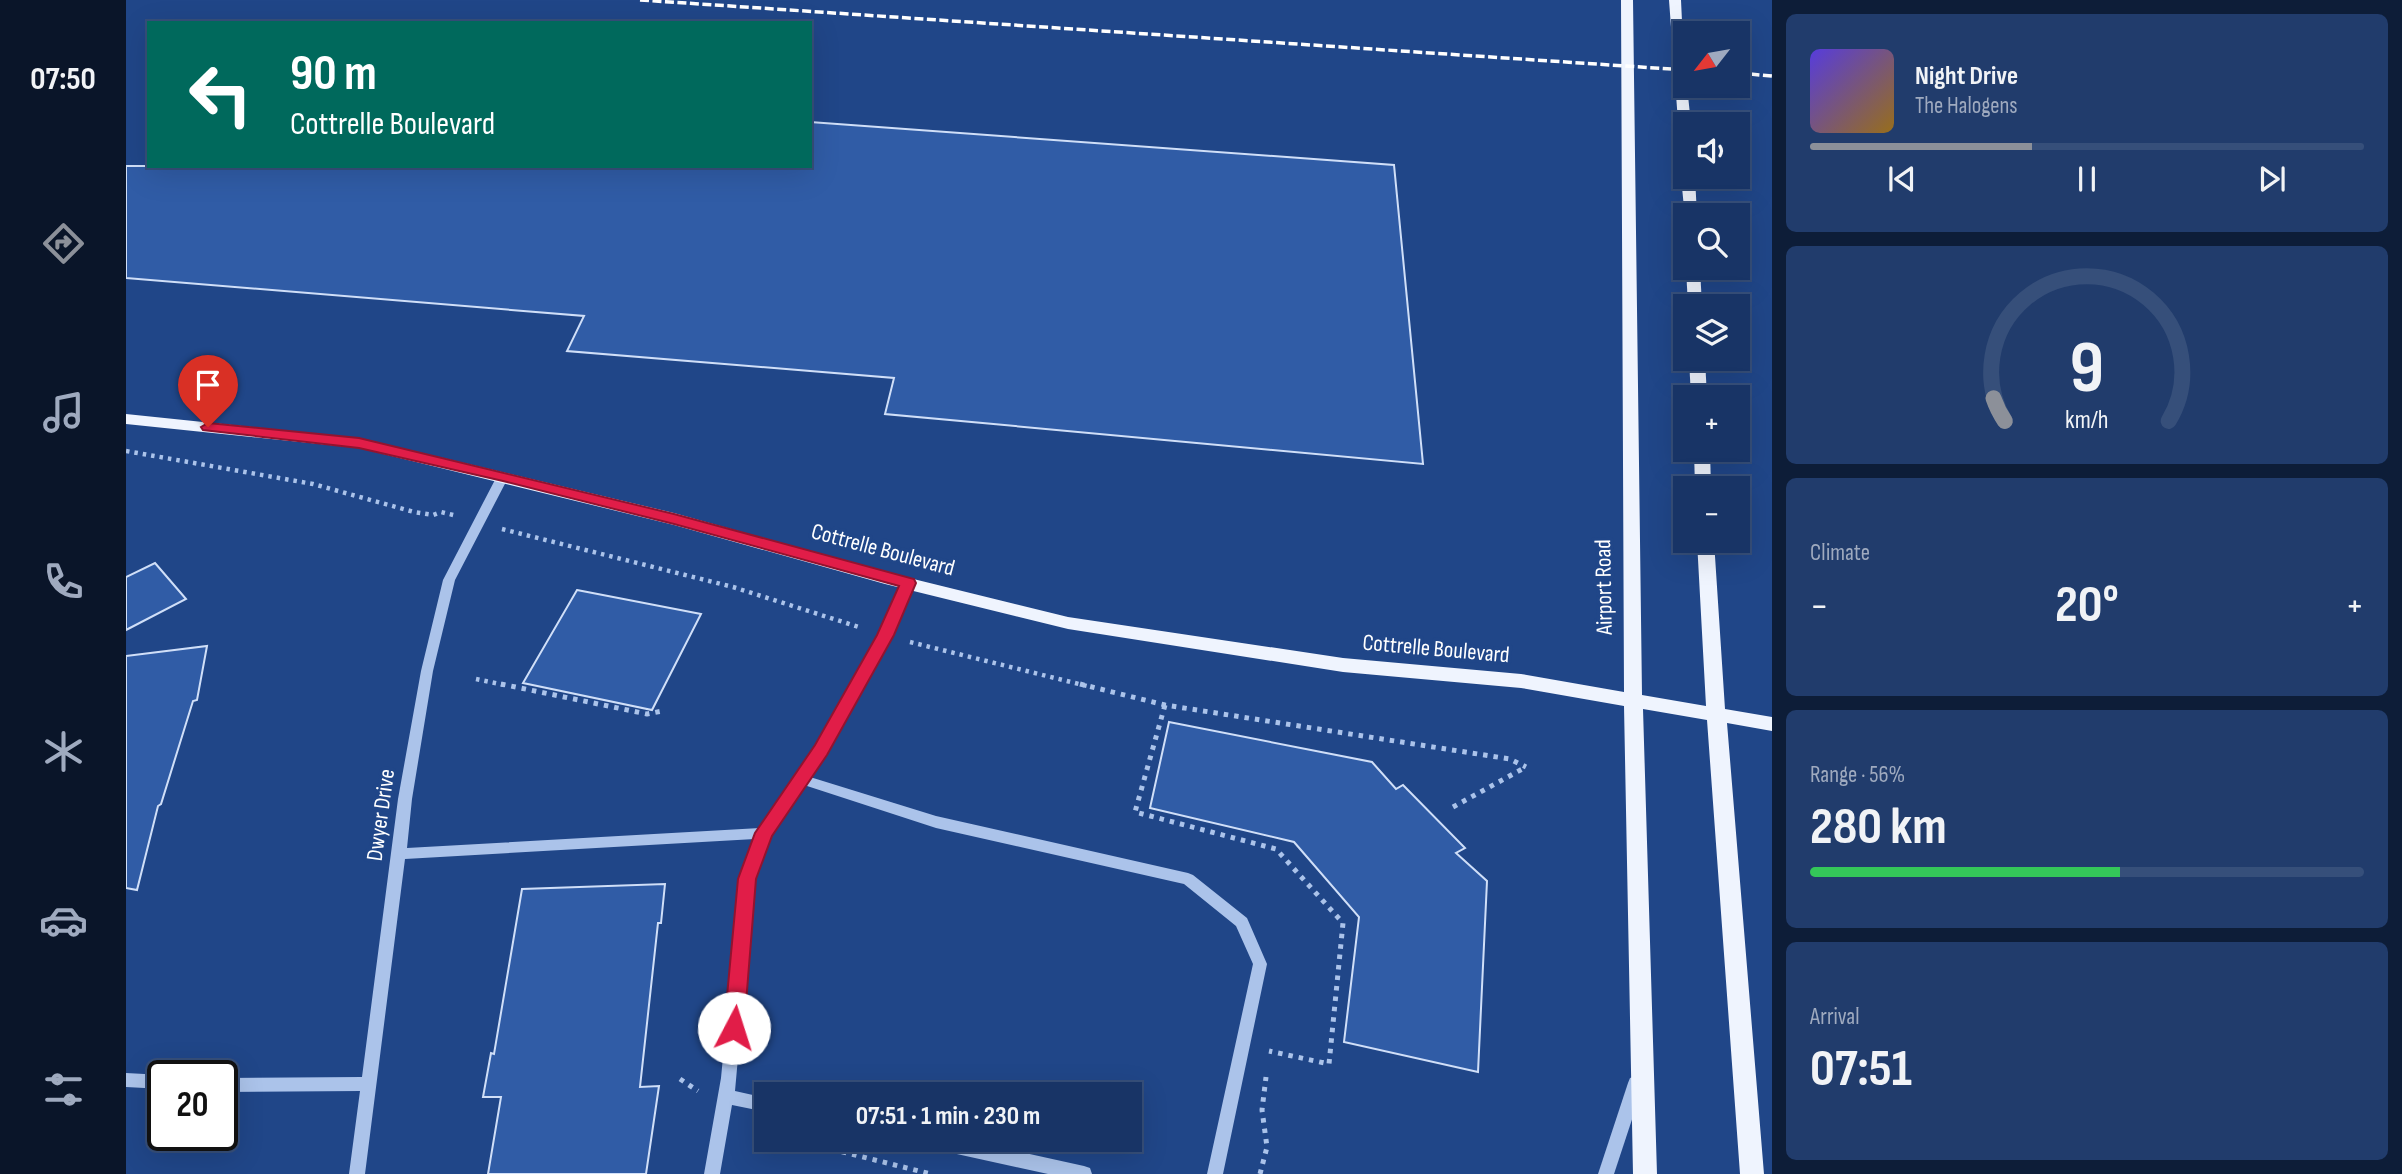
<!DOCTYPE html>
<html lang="en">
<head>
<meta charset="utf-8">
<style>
	:root { --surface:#183466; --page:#213c6c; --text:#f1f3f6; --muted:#9faabf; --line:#364f7a; --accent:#8c9099 }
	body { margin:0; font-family:"Sofia Sans Condensed",sans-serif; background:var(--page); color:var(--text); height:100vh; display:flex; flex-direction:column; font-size:26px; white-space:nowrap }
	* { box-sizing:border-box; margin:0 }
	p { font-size:23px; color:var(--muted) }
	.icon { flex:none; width:38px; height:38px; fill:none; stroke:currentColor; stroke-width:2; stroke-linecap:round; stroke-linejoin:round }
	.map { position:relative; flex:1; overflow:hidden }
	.side { display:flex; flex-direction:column; gap:14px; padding:14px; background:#0d1d38; width:630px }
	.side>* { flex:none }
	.top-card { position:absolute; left:21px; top:21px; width:665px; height:147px; border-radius:0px; box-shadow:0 7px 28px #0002,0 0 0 2px var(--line); background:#00695c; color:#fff; overflow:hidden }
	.needle { width:46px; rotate:239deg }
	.controls { position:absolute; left:1547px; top:21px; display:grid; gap:14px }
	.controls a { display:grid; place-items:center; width:77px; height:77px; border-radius:0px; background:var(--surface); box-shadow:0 7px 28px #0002,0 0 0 2px var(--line); font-size:35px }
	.speed { position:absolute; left:21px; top:1060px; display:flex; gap:14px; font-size:35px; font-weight:700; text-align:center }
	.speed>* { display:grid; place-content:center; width:91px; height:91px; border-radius:50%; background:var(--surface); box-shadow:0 7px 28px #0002,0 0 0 2px var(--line); line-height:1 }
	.speed .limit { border:4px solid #111; border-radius:10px; background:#fff; color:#111 }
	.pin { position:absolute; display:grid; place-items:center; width:60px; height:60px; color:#fff; margin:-72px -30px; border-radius:50% 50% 50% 0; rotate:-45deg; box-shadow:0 0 7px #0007 }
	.pin .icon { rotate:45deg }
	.me { position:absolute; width:77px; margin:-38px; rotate:5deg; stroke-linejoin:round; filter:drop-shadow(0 0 5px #0008) }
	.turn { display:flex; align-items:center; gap:24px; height:147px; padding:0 28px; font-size:32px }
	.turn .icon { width:91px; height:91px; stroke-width:2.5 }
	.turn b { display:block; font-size:49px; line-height:60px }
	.big { font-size:52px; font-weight:700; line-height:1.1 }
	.side .card { flex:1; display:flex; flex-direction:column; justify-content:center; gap:10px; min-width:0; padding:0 24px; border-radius:10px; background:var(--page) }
	.side .dial { align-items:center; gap:0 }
	.dial svg { height:182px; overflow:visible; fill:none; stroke:var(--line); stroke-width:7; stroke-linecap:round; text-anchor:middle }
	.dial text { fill:var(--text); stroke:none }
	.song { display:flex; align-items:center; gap:21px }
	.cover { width:84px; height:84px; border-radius:10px; background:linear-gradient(135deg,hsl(250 70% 55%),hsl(40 70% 35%)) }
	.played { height:7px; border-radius:4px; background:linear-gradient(90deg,var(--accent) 40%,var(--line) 40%) }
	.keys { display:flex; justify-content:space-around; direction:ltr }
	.heat { display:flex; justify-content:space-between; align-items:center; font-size:38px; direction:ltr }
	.charge { height:10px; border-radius:5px; background:linear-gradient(90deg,#34c759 56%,var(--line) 0) }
	.trip { position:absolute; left:628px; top:1082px; width:388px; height:70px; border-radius:0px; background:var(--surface); box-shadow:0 7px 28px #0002,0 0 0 2px var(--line); font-weight:700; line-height:70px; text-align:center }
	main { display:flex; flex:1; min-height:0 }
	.tab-bar { display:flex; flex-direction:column; width:126px; justify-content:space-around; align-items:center; background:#0a1529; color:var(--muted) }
	.tab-bar .icon { width:49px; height:49px }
	.tab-bar .current { color:var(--accent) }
	.tab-bar b { font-size:32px; color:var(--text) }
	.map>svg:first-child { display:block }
	.building { fill:#305ca6; stroke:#d0dff8; stroke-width:2 }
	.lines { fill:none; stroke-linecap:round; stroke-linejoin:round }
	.path-far1 { stroke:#abc3ea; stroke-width:4.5; stroke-dasharray:3.5 5; stroke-linecap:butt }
	.path { stroke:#abc3ea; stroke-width:5; stroke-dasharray:4.5 6; stroke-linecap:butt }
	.minor { fill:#abc3ea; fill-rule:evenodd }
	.major { fill:#eff4fe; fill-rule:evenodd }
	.rail { stroke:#fff; stroke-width:3.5; stroke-dasharray:9 3.5; stroke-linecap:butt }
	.route { fill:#e11d48; stroke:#92132f; stroke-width:2 }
	.labels { text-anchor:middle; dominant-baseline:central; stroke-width:7; stroke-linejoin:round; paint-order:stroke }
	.street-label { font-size:23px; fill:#fff; stroke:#204688 }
</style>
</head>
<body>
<main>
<nav class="tab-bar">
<b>07:50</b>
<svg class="icon current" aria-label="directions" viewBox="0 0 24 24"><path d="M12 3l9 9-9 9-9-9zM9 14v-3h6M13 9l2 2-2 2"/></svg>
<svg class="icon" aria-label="music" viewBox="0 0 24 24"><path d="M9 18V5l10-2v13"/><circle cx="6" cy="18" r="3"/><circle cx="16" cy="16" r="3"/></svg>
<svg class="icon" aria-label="phone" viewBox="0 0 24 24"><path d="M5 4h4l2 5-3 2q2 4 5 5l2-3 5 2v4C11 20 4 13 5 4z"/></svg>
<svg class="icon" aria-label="climate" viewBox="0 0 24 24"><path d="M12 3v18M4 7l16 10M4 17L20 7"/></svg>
<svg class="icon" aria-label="car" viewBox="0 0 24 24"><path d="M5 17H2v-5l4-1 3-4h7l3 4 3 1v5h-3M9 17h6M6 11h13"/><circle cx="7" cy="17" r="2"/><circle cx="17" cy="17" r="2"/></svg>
<svg class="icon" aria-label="filters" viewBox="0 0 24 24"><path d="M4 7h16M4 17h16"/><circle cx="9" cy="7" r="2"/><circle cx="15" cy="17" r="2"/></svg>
</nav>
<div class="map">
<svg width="1646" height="1174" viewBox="0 0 1646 1174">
	<rect width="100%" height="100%" fill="#204688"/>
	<g class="building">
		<path d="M684,122L1268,165L1297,464L759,414L768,378L441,351L458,316L0,278V166H684Z"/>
		<path d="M29,563L60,599L0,630V577Z"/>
		<path d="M451,590L575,614L526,710L397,683Z"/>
		<path d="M81,646L71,700L67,701L35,804L32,806L11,890L0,888V656Z"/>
		<path d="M1043,722L1246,762L1270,789L1277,785L1339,848L1330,853L1361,881L1352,1072L1218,1042L1233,917L1168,842L1024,808Z"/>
		<path d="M539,884L535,923H532L514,1087L533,1086L520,1174H362L375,1097H357L365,1053L368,1054L396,889Z"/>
	</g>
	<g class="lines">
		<g class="path-far1">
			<path d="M0,451L187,484L288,512L307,515L315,512L331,516"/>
			<path d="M376,529L607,587L736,628"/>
			<path d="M784,642L961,686"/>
			<path d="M350,679L383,686"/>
		</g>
		<g class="path">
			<path d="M375,684L521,714L536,711"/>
			<path d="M954,684L1039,705L1384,759L1400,767"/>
			<path d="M1039,705L1009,812L1150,849L1217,923L1203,1064L1143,1051"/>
			<path d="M1327,807L1400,767"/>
			<path d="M554,1079L572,1091"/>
			<path d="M665,1139L805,1174"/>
			<path d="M1134,1174L1141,1147L1136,1110L1140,1077"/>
		</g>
		<g class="minor">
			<path d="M377,472L383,476L329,580L307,671L286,799L281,848L634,828L690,746L754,635L779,580H787L789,583C760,650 725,716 684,777L810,816L1062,873L1067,875L1121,918L1141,964L1097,1174H1081L1127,964L1110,926L1058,884L810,828L678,785L644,835L628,879L609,1091L640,1098V1112L606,1105L594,1174H578L595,1078L614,879L629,839L279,859L239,1174H223L234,1091L96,1092V1078L236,1077L272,799L295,671L317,580L371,476Z"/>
			<path d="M0,1073L37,1075L41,1076H37V1089L0,1087Z"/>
			<path d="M1510,1076L1516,1078L1518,1083L1488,1174H1472L1502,1083L1504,1078Z"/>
			<path d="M791,1139H835L958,1166L964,1168L966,1174H922L799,1147L793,1144Z"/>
		</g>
		<g class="major">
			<path d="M1495,0H1507L1516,695L1580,706L1571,541H1588L1599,709L1646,717V731L1601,723L1638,1174H1614L1581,720L1517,709L1531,1174H1507L1498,706L1395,688L1217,672L942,629L759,584L548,525L233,448L0,424V414L233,438L548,513L759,572L942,617L1217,658L1395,674L1498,692Z"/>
			<path d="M1543,0H1555L1559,86H1561L1565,124H1559V139L1553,135Z"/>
			<path d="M1559,174V177H1569L1571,215H1559V218L1555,177Z"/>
			<path d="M1560,268H1574L1576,306H1562Z"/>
			<path d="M1563,359H1579L1581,397H1565Z"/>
			<path d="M1568,450H1584L1585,488H1569Z"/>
		</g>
		<g class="rail">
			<path d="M514,0L1559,70"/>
			<path d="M1612,73L1646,76"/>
		</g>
	</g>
	<path class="route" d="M82,423L233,438L548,514L788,579L790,583L768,635L701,755L646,836L630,879L618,1028L615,1034L608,1037L600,1034L598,1028L612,879L629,833L689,745L751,635L773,586L548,524L377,481L233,448L77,430L75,427Z"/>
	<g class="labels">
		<g class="street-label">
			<text transform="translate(757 550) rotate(15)">Cottrelle Boulevard</text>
			<text transform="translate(1478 587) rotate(-91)">Airport Road</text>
			<text transform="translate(1310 649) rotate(5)">Cottrelle Boulevard</text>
			<text transform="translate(255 815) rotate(-82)">Dwyer Drive</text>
		</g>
	</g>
</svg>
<div class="controls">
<a><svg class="needle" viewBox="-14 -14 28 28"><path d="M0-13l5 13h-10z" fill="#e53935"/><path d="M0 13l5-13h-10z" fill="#9faabf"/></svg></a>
<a><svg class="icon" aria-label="sound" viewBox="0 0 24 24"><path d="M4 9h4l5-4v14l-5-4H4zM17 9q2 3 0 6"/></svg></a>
<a><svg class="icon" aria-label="search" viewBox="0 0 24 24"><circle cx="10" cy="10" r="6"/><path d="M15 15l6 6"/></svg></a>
<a><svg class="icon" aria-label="layers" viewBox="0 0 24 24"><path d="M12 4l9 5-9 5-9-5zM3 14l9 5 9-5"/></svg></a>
<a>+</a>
<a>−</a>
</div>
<div class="speed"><div class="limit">20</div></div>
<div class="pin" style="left:82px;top:427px;background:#d93025"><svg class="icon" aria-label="arrive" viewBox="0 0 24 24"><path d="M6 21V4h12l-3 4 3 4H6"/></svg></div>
<svg class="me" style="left:608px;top:1028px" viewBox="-20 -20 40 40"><circle r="19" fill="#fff"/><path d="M0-13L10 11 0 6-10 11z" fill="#e11d48"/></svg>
<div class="trip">07:51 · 1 min · 230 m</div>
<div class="top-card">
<div class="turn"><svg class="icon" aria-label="left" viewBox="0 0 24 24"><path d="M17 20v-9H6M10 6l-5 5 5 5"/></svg><div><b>90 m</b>Cottrelle Boulevard</div></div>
</div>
</div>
<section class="side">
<div class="card">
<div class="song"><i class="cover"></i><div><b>Night Drive</b><p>The Halogens</p></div></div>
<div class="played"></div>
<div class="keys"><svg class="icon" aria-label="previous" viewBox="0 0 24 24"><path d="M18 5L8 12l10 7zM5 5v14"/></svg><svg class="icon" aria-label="pause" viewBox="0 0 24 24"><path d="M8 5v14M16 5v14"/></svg><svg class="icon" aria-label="next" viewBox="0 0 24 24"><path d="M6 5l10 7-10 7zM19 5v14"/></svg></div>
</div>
<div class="card dial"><svg viewBox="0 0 100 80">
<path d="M14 69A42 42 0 1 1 86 69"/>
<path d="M14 69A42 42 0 0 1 9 59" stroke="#8c9099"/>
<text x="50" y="56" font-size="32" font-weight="700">9</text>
<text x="50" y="72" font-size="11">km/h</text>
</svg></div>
<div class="card"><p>Climate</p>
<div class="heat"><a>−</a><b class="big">20°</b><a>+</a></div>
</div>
<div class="card"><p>Range · 56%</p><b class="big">280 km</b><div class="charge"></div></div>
<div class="card"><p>Arrival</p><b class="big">07:51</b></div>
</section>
</main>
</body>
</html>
